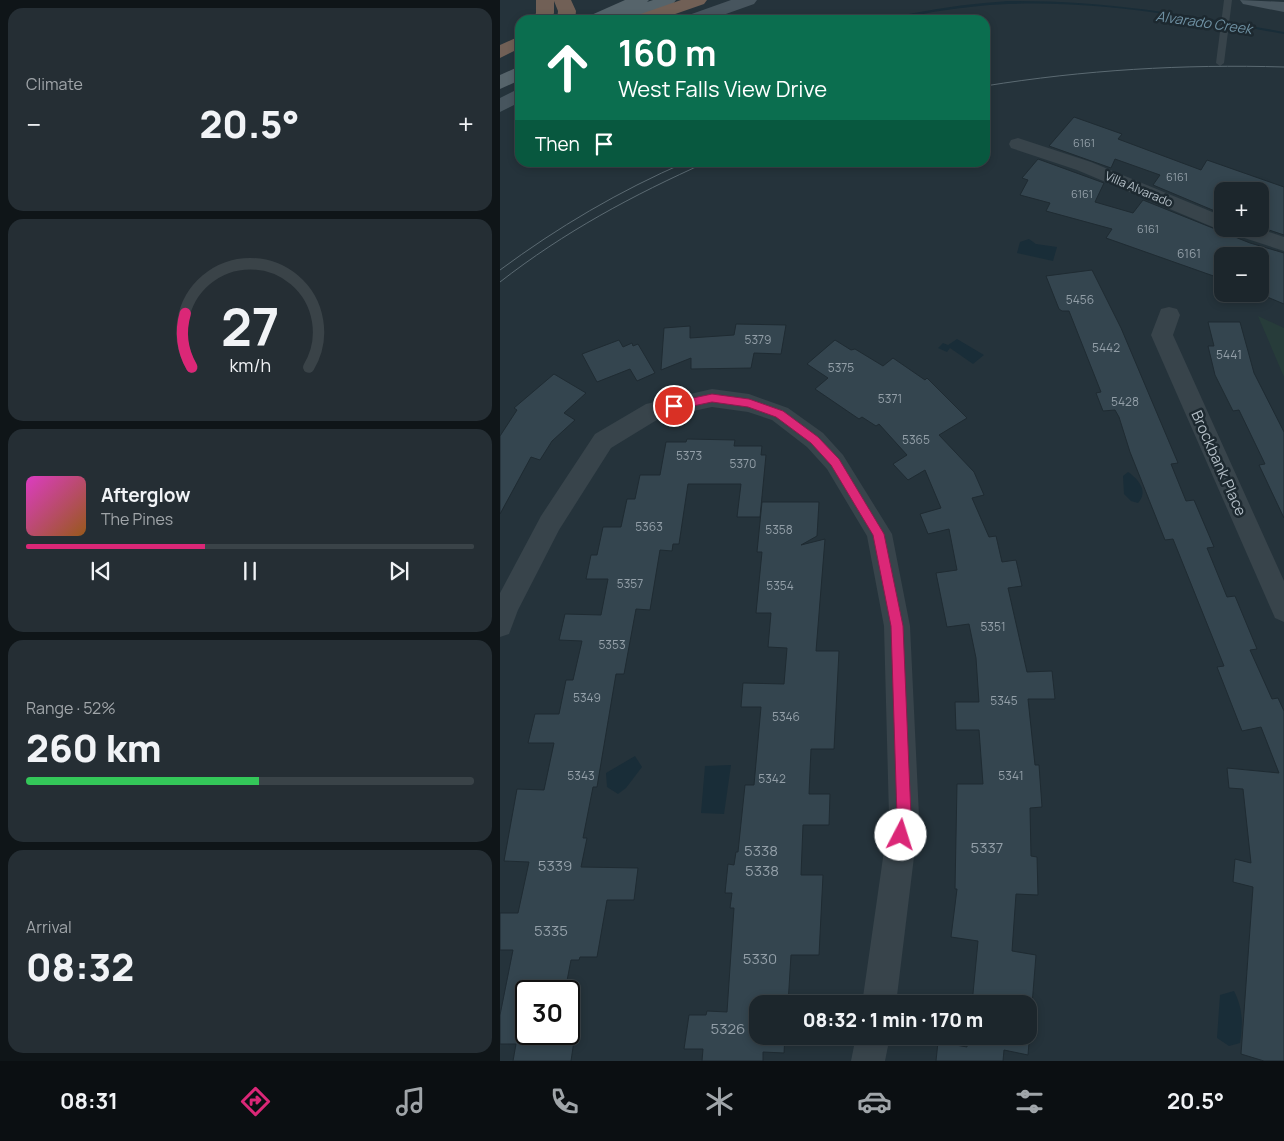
<!DOCTYPE html>
<html lang="en">
<head>
<meta charset="utf-8">
<style>
	:root { --surface:#1c262c; --page:#252e34; --text:#f1f3f6; --muted:#a0a5a9; --line:#3a4348; --accent:#db2777 }
	body { margin:0; font-family:Manrope,sans-serif; background:var(--page); color:var(--text); height:100vh; display:flex; flex-direction:column; font-size:19px; white-space:nowrap }
	* { box-sizing:border-box; margin:0 }
	p { font-size:16px; color:var(--muted) }
	.icon { flex:none; width:28px; height:28px; fill:none; stroke:currentColor; stroke-width:2; stroke-linecap:round; stroke-linejoin:round }
	.map { position:relative; flex:1; overflow:hidden }
	.drawer { display:flex; flex-direction:column; gap:8px; padding:8px; background:#0f1518; width:500px }
	.drawer>* { flex:none }
	.hud { position:absolute; left:15px; top:15px; width:475px; height:152px; border-radius:15px; box-shadow:0 2px 8px #0003,0 0 0 1px var(--line); background:#0b6e4f; color:#fff; overflow:hidden }
	.fabs { position:absolute; left:714px; top:182px; display:grid; gap:10px }
	.fabs a { display:grid; place-items:center; width:55px; height:55px; border-radius:10px; background:var(--surface); box-shadow:0 2px 8px #0003,0 0 0 1px var(--line); font-size:25px }
	.speed { position:absolute; left:15px; top:980px; display:flex; gap:10px; font-size:25px; font-weight:700; text-align:center }
	.speed>* { display:grid; place-content:center; width:65px; height:65px; border-radius:50%; background:var(--surface); box-shadow:0 2px 8px #0003,0 0 0 1px var(--line); line-height:1 }
	.speed .limit { border:2px solid #111; border-radius:8px; background:#fff; color:#111 }
	.pin { position:absolute; display:grid; place-items:center; width:42px; height:42px; color:#fff; margin:-21px; border:2px solid #fff; border-radius:50%; box-shadow:0 1px 5px #0007 }
	.me { position:absolute; width:55px; margin:-28px; rotate:5deg; stroke-linejoin:round; filter:drop-shadow(0 0 4px #0008) }
	.turn { display:flex; align-items:center; gap:18px; height:105px; padding:0 20px; font-size:22px }
	.turn .icon { width:65px; height:65px; stroke-width:2.5 }
	.turn b { display:block; font-size:35px; line-height:42px }
	.then { display:flex; align-items:center; height:48px; padding:0 20px; background:#0003; gap:10px; font-size:19px }
	.big { font-size:38px; font-weight:800; line-height:1.1 }
	.drawer .card { flex:1; display:flex; flex-direction:column; justify-content:center; gap:8px; min-width:0; padding:0 18px; border-radius:15px; background:var(--page) }
	.drawer .dial { align-items:center; gap:0 }
	.dial svg { height:130px; overflow:visible; fill:none; stroke:var(--line); stroke-width:7; stroke-linecap:round; text-anchor:middle }
	.dial text { fill:var(--text); stroke:none }
	.song { display:flex; align-items:center; gap:15px }
	.cover { width:60px; height:60px; border-radius:8px; background:linear-gradient(135deg,hsl(310 70% 55%),hsl(30 70% 35%)) }
	.played { height:5px; border-radius:2px; background:linear-gradient(90deg,var(--accent) 40%,var(--line) 40%) }
	.keys { display:flex; justify-content:space-around; direction:ltr }
	.heat { display:flex; justify-content:space-between; align-items:center; font-size:28px; direction:ltr }
	.charge { height:8px; border-radius:4px; background:linear-gradient(90deg,#34c759 52%,var(--line) 0) }
	.trip { position:absolute; left:249px; top:995px; width:288px; height:50px; border-radius:15px; background:var(--surface); box-shadow:0 2px 8px #0003,0 0 0 1px var(--line); font-weight:800; line-height:50px; text-align:center }
	.tab-bar { display:flex; height:80px; justify-content:space-around; align-items:center; background:#0b0f12; color:var(--muted) }
	.tab-bar .icon { width:35px; height:35px }
	.tab-bar .active { color:var(--accent) }
	.tab-bar b { font-size:22px; color:var(--text) }
	main { display:flex; flex:1; min-height:0 }
	.map>svg:first-child { display:block }
	.green { fill:#273c3a }
	.water { fill:#192d38 }
	.lines { fill:none; stroke-linecap:round; stroke-linejoin:round }
	.stream { fill:#192d38; fill-rule:evenodd }
	.building { fill:#34454f; stroke:#1f2b32 }
	.lane { fill:#38444b; fill-rule:evenodd }
	.street { fill:#38444b; fill-rule:evenodd }
	.secondary { fill:#47555e; fill-rule:evenodd }
	.primary { fill:#56646b; fill-rule:evenodd }
	.highway { fill:#716056; fill-rule:evenodd }
	.tram { stroke:#5b6a72; stroke-width:1 }
	.route { fill:#db2777; stroke:#8e194d }
	.labels { text-anchor:middle; dominant-baseline:central; stroke-width:5; stroke-linejoin:round; paint-order:stroke }
	.far-number-label { font-size:11px; fill:#939fa8 }
	.far-street-label { font-size:12px; fill:#b4bfc7; stroke:#1d2930 }
	.number-label { font-size:12px; fill:#939fa8 }
	.far-water-label { font-size:14px; font-style:italic; fill:#6f91a3; stroke:#1d2930 }
	.street-label { font-size:15px; fill:#b4bfc7; stroke:#1d2930 }
	.near-number-label { font-size:15px; fill:#939fa8 }
</style>
</head>
<body>
<main>
<section class="drawer">
<div class="card"><p>Climate</p>
<div class="heat"><a>−</a><b class="big">20.5°</b><a>+</a></div>
</div>
<div class="card dial"><svg viewBox="0 0 100 80">
<path d="M14 69A42 42 0 1 1 86 69"/>
<path d="M14 69A42 42 0 0 1 10 36" stroke="#db2777"/>
<text x="50" y="56" font-size="32" font-weight="700">27</text>
<text x="50" y="72" font-size="11">km/h</text>
</svg></div>
<div class="card">
<div class="song"><i class="cover"></i><div><b>Afterglow</b><p>The Pines</p></div></div>
<div class="played"></div>
<div class="keys"><svg class="icon" aria-label="previous" viewBox="0 0 24 24"><path d="M18 5L8 12l10 7zM5 5v14"/></svg><svg class="icon" aria-label="pause" viewBox="0 0 24 24"><path d="M8 5v14M16 5v14"/></svg><svg class="icon" aria-label="next" viewBox="0 0 24 24"><path d="M6 5l10 7-10 7zM19 5v14"/></svg></div>
</div>
<div class="card"><p>Range · 52%</p><b class="big">260 km</b><div class="charge"></div></div>
<div class="card"><p>Arrival</p><b class="big">08:32</b></div>
</section>
<div class="map">
<svg width="784" height="1061" viewBox="0 0 784 1061">
	<rect width="100%" height="100%" fill="#25333b"/>
	<path class="green" d="M758,316L784,328V377Z"/>
	<g class="water">
		<path d="M529,239L536,244L557,247L553,261L517,253L520,242Z"/>
		<path d="M457,339L484,355L473,364L450,348L447,352L438,348L443,343L448,345Z"/>
		<path d="M628,472C638,479 649,491 638,503L631,501L624,494L623,476Z"/>
		<path d="M135,756L142,767L126,788L118,794L107,787L106,773Z"/>
		<path d="M231,765L224,814L201,813L205,766Z"/>
		<path d="M734,991C743,1009 743,1023 740,1043L729,1046L717,1038L720,995Z"/>
	</g>
	<g class="lines">
		<path class="stream" d="M508,1C603,0 691,15 784,32V34C693,18 601,0 508,4C483,5 457,8 433,12C416,15 400,20 384,20C393,16 404,15 414,13C445,7 476,3 508,1Z"/>
	</g>
	<g class="building">
		<path d="M574,117L622,134L618,139L701,170L707,160L784,187V235L760,227V191H722V214L653,185L660,175L615,159L611,168L549,146Z"/>
		<path d="M538,159L604,183L595,202L633,213L643,200L750,243L784,253V304L760,294V256H722V279L606,238L612,229L546,211L550,203L520,195L528,180L522,178Z"/>
		<path d="M592,270L621,328L678,463L671,464L686,501L694,500L714,547L707,548L727,597L735,596L757,649L750,650L772,699L778,698L784,711V1061H764L741,1054L753,887L733,882L735,859L751,863L743,789L729,788L727,768L779,773L761,727L742,731L717,667L724,666L673,539L665,540L630,452L619,417L615,410L603,411L596,393L601,392L569,311H562L559,309L546,276Z"/>
		<path d="M708,322H740L754,373L784,432V518L759,465L765,464L739,410L733,411L715,375L708,346H714Z"/>
		<path d="M236,324L286,325L281,354L254,353L251,368L191,369V358L161,370L164,328L190,326V338L234,335Z"/>
		<path d="M119,340L123,347L132,343L133,346L138,344L155,373L137,381L130,369L97,382L82,354Z"/>
		<path d="M335,340L351,350L355,349L383,366L393,358L425,380L427,378L467,418L439,435L474,472L484,495L472,498L489,537L496,536L502,562L516,560L522,586L508,588L527,672L552,671L555,699H528L535,765H539L542,807L530,808L531,856L537,857L538,895L516,894L512,951L536,955L528,1055L504,1050L503,1061H436L438,1042L467,1047L468,1036H528V1004H472L478,941L451,937L457,889H455L457,784H483L479,730H456L455,702H479L476,658L469,624L447,627L436,573L457,570L449,529L428,534L420,514L441,508L425,470L408,480L393,464L407,455L379,424L376,426L362,417L359,419L315,389L328,378L307,364Z"/>
		<path d="M54,374L86,393L64,413L75,420L52,441L40,460L31,457L0,514V436L17,410L14,408Z"/>
		<path d="M187,439L235,440L234,446H262L261,455H266L260,517H237L241,484H188L179,544H173L172,551L160,550L150,610L136,609L124,674H116L97,787H93L83,838H87L81,867L138,868L134,900H107L97,957H80L79,960H71L65,991H26V1034H75L71,1061H13L16,1044H0V1015L13,950H0V913H18L29,862L4,861L17,789L44,790L54,743H28L35,714H59L66,680H73L82,641L59,640L65,614L101,615L108,579H86L91,555H97L103,527H121L127,499H135L140,475H160L166,442H186Z"/>
		<path d="M262,502H319L317,536L301,545L325,539L316,651H339L334,749H311L309,794H330L329,825H303L301,875H323L319,955H291L288,1004H258V1036H285L284,1053L263,1052V1061H202L203,1049H184L189,1015H206L207,1011L227,1012L234,908H230L232,893H225L228,864L234,865L236,852H238L245,785H254L261,707H241L243,683L284,684L287,648L268,647L271,613H256L262,552H257Z"/>
	</g>
	<g class="lines">
		<path class="lane" d="M724,0H732L724,63L720,66L716,63Z"/>
		<g class="street">
			<path d="M518,138L591,162L722,216V229H725L715,228L577,170L511,148L509,144L511,140Z"/>
			<path d="M729,229H760L784,237V251L732,234Z"/>
			<path d="M669,307L677,309L680,315L673,335L784,581V622L775,618L651,335L661,309Z"/>
			<path d="M212,389L249,394L288,408L323,433L343,455L392,534L410,626L419,816L396,1004H362L389,816L384,626L367,536L327,469L307,447L272,420L248,412L212,407L160,418L111,448L59,530L18,610L9,634L0,637V593L41,516L95,434L146,404Z"/>
			<path d="M356,1036H390L385,1061H351Z"/>
		</g>
		<g class="secondary">
			<path d="M231,0H257L254,4L209,20H183L186,16Z"/>
			<path d="M740,0L784,2V12L743,4Z"/>
			<path d="M20,88V102L0,112V98Z"/>
		</g>
		<g class="primary">
			<path d="M125,0H149L147,2L153,0H176L173,4L137,20H117L118,16L110,20H86L89,16Z"/>
			<path d="M20,66V80L0,89V75Z"/>
		</g>
		<g class="highway">
			<path d="M36,0H71L76,11L75,20H57L58,11L54,1V13L51,20H33L36,13Z"/>
			<path d="M181,0H207L204,4L158,20H132L135,16Z"/>
			<path d="M20,36V48L0,58V45Z"/>
		</g>
		<g class="tram">
			<path d="M485,86C584,70 683,64 784,67"/>
			<path d="M0,270C58,227 119,191 186,162"/>
			<path d="M0,282C64,232 133,195 207,162"/>
		</g>
	</g>
	<path class="route" d="M212,394L249,399L283,411L318,437L339,459L384,534L403,626L411,816L406,840L401,842L397,840L395,835L397,816L391,626L373,535L331,465L311,443L276,417L248,407L212,402L174,410L168,406L174,402Z"/>
	<g class="labels">
		<g class="far-number-label">
			<text x="584" y="142">6161</text>
			<text x="677" y="176">6161</text>
			<text x="582" y="193">6161</text>
			<text x="648" y="228">6161</text>
		</g>
		<g class="far-street-label">
			<text transform="translate(639 189) rotate(23)">Villa Alvarado</text>
		</g>
		<g class="number-label">
			<text x="689" y="253">6161</text>
			<text x="580" y="299">5456</text>
			<text x="258" y="339">5379</text>
			<text x="606" y="347">5442</text>
			<text x="729" y="354">5441</text>
			<text x="341" y="367">5375</text>
			<text x="390" y="398">5371</text>
			<text x="625" y="401">5428</text>
			<text x="416" y="439">5365</text>
			<text x="189" y="455">5373</text>
			<text x="243" y="463">5370</text>
			<text x="149" y="526">5363</text>
			<text x="279" y="529">5358</text>
			<text x="130" y="583">5357</text>
			<text x="280" y="585">5354</text>
			<text x="493" y="626">5351</text>
			<text x="112" y="644">5353</text>
			<text x="87" y="697">5349</text>
			<text x="504" y="700">5345</text>
			<text x="286" y="716">5346</text>
			<text x="81" y="775">5343</text>
			<text x="511" y="775">5341</text>
			<text x="272" y="778">5342</text>
		</g>
		<g class="far-water-label">
			<text transform="translate(704 22) rotate(8)">Alvarado Creek</text>
		</g>
		<g class="street-label">
			<text transform="translate(719 463) rotate(66)">Brockbank Place</text>
		</g>
		<g class="near-number-label">
			<text x="487" y="847">5337</text>
			<text x="261" y="850">5338</text>
			<text x="55" y="865">5339</text>
			<text x="262" y="870">5338</text>
			<text x="51" y="930">5335</text>
			<text x="260" y="958">5330</text>
			<text x="228" y="1028">5326</text>
		</g>
	</g>
</svg>
<div class="fabs">
<a>+</a>
<a>−</a>
</div>
<div class="speed"><div class="limit">30</div></div>
<div class="pin" style="left:174px;top:406px;background:#d93025"><svg class="icon" aria-label="arrive" viewBox="0 0 24 24"><path d="M6 21V4h12l-3 4 3 4H6"/></svg></div>
<svg class="me" style="left:401px;top:835px" viewBox="-20 -20 40 40"><circle r="19" fill="#fff"/><path d="M0-13L10 11 0 6-10 11z" fill="#db2777"/></svg>
<div class="trip">08:32 · 1 min · 170 m</div>
<div class="hud">
<div class="turn"><svg class="icon" aria-label="ahead" viewBox="0 0 24 24"><path d="M12 20V5M6 11l6-6 6 6"/></svg><div><b>160 m</b>West Falls View Drive</div></div>
<div class="then">Then<svg class="icon" aria-label="arrive" viewBox="0 0 24 24"><path d="M6 21V4h12l-3 4 3 4H6"/></svg></div>
</div>
</div>
</main>
<nav class="tab-bar">
<b>08:31</b>
<svg class="icon active" aria-label="directions" viewBox="0 0 24 24"><path d="M12 3l9 9-9 9-9-9zM9 14v-3h6M13 9l2 2-2 2"/></svg>
<svg class="icon" aria-label="music" viewBox="0 0 24 24"><path d="M9 18V5l10-2v13"/><circle cx="6" cy="18" r="3"/><circle cx="16" cy="16" r="3"/></svg>
<svg class="icon" aria-label="phone" viewBox="0 0 24 24"><path d="M5 4h4l2 5-3 2q2 4 5 5l2-3 5 2v4C11 20 4 13 5 4z"/></svg>
<svg class="icon" aria-label="climate" viewBox="0 0 24 24"><path d="M12 3v18M4 7l16 10M4 17L20 7"/></svg>
<svg class="icon" aria-label="car" viewBox="0 0 24 24"><path d="M5 17H2v-5l4-1 3-4h7l3 4 3 1v5h-3M9 17h6M6 11h13"/><circle cx="7" cy="17" r="2"/><circle cx="17" cy="17" r="2"/></svg>
<svg class="icon" aria-label="filters" viewBox="0 0 24 24"><path d="M4 7h16M4 17h16"/><circle cx="9" cy="7" r="2"/><circle cx="15" cy="17" r="2"/></svg>
<b>20.5°</b>
</nav>
</body>
</html>
